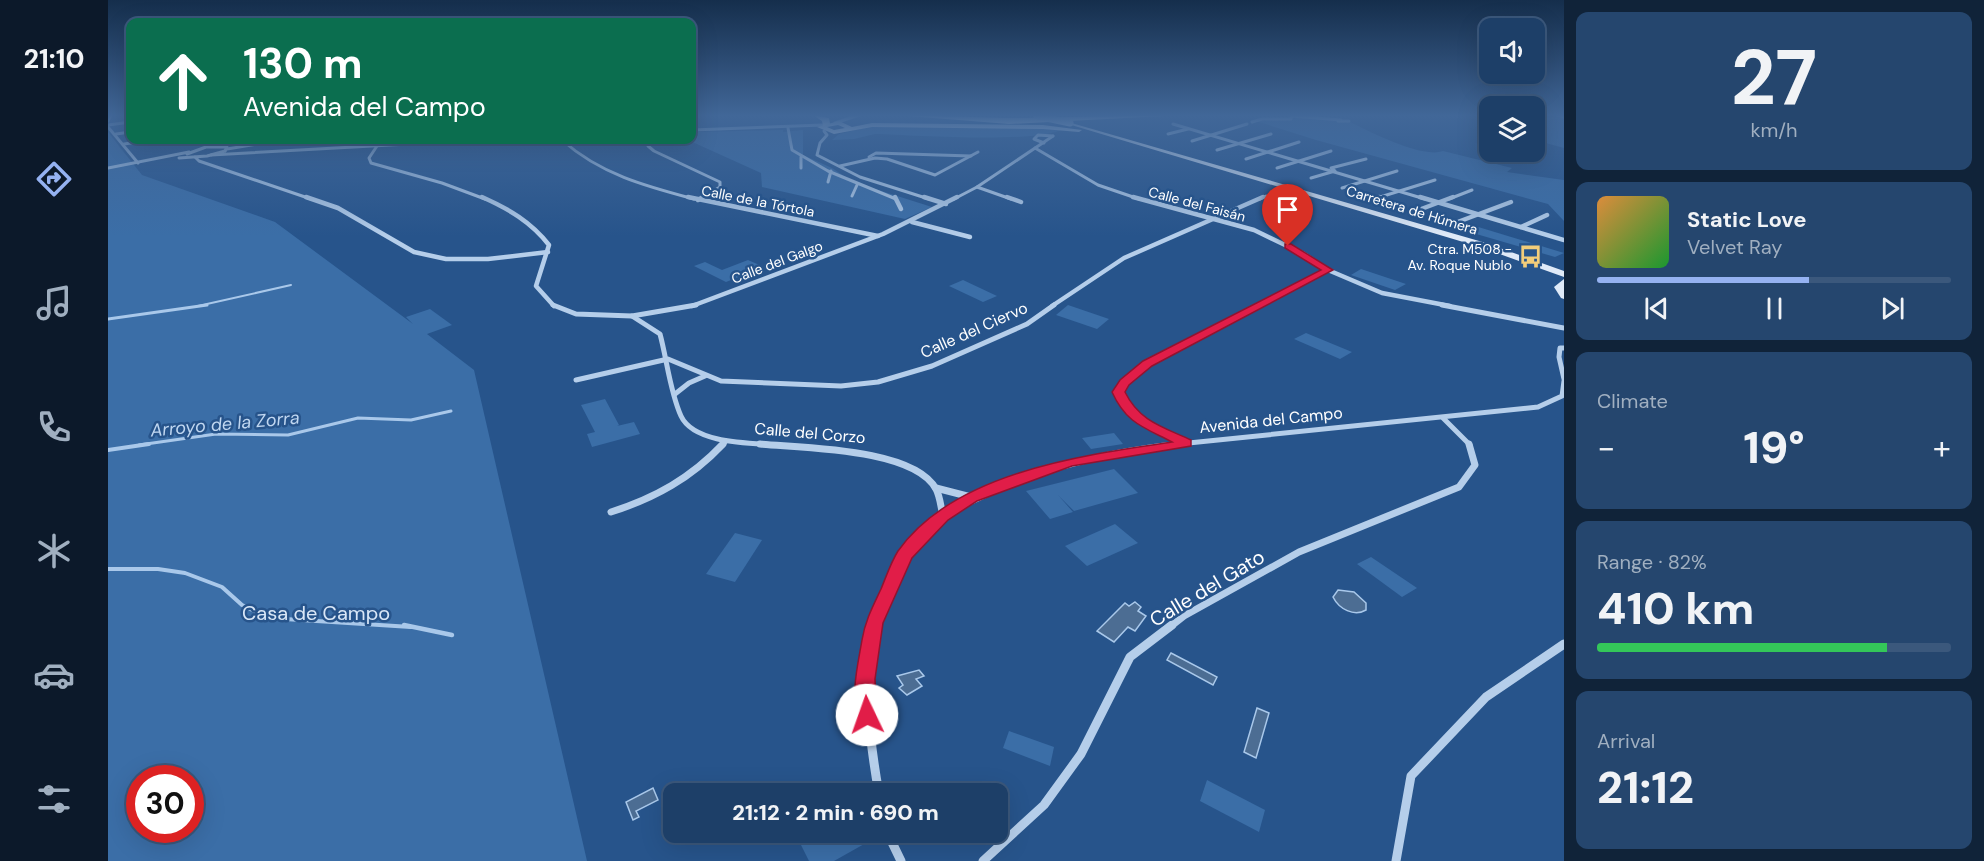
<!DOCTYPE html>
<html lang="en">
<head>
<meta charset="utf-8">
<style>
	:root { --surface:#1d3f68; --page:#25466e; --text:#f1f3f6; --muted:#a0afc0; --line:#3b587c; --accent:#95b2f1 }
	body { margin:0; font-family:"DM Sans",sans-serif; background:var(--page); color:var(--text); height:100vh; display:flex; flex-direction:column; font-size:22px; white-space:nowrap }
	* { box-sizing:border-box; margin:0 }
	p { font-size:20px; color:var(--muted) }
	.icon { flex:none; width:33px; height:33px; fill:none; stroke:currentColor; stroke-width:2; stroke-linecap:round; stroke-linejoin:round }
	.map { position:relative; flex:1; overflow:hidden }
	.side { display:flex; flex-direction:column; gap:12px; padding:12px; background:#102339; width:420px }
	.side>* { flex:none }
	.top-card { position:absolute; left:18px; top:18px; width:570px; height:126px; border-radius:12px; box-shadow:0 6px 24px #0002,0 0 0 2px var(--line); background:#0b6e4f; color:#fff; overflow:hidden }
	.buttons { position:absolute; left:1371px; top:18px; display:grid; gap:12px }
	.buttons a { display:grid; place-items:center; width:66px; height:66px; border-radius:12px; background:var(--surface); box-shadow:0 6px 24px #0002,0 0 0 2px var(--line); font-size:30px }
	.speed { position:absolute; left:18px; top:765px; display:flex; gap:12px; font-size:30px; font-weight:700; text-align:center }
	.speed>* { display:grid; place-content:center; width:78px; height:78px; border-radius:50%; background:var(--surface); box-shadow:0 6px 24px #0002,0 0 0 2px var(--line); line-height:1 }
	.speed .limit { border:9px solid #d22; background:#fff; color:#111 }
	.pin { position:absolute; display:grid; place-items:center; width:51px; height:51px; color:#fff; margin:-62px -26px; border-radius:50% 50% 50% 0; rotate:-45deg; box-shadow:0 0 6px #0007 }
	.pin .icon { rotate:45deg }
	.me { position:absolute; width:66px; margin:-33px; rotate:357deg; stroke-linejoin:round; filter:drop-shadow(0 0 4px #0008) }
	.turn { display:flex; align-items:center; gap:21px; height:126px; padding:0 18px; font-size:27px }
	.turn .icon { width:78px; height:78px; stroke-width:2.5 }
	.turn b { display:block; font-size:42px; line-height:51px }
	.big { font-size:45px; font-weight:800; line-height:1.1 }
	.side .tile { flex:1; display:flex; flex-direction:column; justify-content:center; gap:9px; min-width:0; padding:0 21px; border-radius:12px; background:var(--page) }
	.side .dial { align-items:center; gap:0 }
	.dial b { font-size:78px; line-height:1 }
	.song { display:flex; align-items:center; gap:18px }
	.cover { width:72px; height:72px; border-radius:9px; background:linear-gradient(135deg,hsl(30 70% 55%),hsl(130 70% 35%)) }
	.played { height:6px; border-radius:3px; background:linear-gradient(90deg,var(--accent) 60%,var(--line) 60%) }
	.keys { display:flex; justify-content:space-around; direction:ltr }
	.heat { display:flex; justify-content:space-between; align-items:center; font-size:33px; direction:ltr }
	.charge { height:9px; border-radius:4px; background:linear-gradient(90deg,#34c759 82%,var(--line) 0) }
	.trip { position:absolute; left:555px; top:783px; width:345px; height:60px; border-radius:12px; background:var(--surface); box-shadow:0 6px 24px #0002,0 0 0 2px var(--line); font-weight:800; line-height:60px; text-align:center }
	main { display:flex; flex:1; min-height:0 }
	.tab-bar { display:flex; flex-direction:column; width:108px; justify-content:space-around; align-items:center; background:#0c192a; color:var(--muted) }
	.tab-bar .icon { width:42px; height:42px }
	.tab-bar .on { color:var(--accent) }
	.tab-bar b { font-size:27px; color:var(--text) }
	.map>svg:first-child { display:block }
	.green { fill:#3b6ea7; fill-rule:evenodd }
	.water { fill:#4c6d93; stroke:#a9c8ea; stroke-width:1.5 }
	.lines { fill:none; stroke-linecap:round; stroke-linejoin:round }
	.stream-far3 { stroke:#a9c8ea; stroke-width:2 }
	.stream-far2 { stroke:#a9c8ea; stroke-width:3 }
	.stream-far1 { stroke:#a9c8ea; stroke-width:4 }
	.stream { stroke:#a9c8ea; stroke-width:4.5 }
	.street-far4 { stroke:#b5ceea; stroke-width:3 }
	.street-far3 { stroke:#b5ceea; stroke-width:4.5 }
	.street-far2 { stroke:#b5ceea; stroke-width:5 }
	.street-far1 { stroke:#b5ceea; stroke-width:7 }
	.street { stroke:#b5ceea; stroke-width:9 }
	.secondary { fill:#dfeaf8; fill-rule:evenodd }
	.highway { fill:#fff; fill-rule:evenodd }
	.secondary-bridge { stroke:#dfeaf8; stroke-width:7 }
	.route { fill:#e11d48; stroke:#92132f; stroke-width:1.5 }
	.labels { text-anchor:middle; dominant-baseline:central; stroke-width:5; stroke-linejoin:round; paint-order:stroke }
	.far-street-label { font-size:14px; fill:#fff; stroke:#27548b }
	.far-poi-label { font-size:14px; fill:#fff; stroke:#27548b; text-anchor:end }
	.street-label { font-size:16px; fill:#fff; stroke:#27548b }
	.water-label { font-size:18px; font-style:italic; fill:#c0d7f1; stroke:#27548b }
	.near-street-label { font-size:20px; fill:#fff; stroke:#27548b }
	.near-park-label { font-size:20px; fill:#d9e7f7; stroke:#27548b }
</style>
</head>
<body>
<main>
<nav class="tab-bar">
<b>21:10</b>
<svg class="icon on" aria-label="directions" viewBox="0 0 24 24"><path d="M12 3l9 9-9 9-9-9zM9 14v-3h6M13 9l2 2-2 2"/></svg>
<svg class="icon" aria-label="music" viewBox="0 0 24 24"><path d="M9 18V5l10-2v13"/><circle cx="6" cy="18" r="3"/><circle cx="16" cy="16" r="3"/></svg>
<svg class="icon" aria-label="phone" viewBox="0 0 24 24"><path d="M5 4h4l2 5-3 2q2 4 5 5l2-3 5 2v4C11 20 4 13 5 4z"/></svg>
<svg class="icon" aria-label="climate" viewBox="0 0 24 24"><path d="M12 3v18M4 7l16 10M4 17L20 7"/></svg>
<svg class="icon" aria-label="car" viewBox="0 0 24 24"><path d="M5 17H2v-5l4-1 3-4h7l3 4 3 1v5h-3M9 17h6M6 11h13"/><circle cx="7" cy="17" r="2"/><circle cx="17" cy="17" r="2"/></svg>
<svg class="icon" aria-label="filters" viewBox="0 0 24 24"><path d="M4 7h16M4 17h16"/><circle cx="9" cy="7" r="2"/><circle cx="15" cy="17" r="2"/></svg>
</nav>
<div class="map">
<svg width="1456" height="861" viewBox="0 0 1456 861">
	<rect width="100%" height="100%" fill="#27548b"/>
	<g class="green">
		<path d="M1426,115L1456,118V148L1427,140Z"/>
		<path d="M1188,117C1197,118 1238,120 1242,122C1259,130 1313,159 1335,151L1404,168L1399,172L1456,180V221L1440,204L1208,140L1148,121L1187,119Z"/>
		<path d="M765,126L956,129C925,144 807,135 767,134L746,139L724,140L731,134Z"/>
		<path d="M675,130V132L695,130V155L724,168L745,182L824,207L797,219L654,187L653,173L580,140H584V132Z"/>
		<path d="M0,132L34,175L167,222L305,324L298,317L322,309L344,325L319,334L366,370L479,861H0ZM32,778H82V830H32Z"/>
		<path d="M1367,226L1456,253L1447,257L1358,231Z"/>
		<path d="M640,260L656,267L618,282L586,266L597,262L614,270Z"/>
		<path d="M1253,269L1298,284L1287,290L1243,275Z"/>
		<path d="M855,280L889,296L875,302L841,286Z"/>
		<path d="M960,305L1001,319L989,329L948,315Z"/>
		<path d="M1198,333L1244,352L1232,359L1186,339Z"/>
		<path d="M497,399L511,425L509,426L526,422L532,434L484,447L479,434L487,432L473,405Z"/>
		<path d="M1006,433L1015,444L983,449L974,438Z"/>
		<path d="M1006,469L1030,493L966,511L950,495L965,512L942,519L918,491Z"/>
		<path d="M1007,524L1030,543L979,566L957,546Z"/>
		<path d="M627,533L654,540L627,582L598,574Z"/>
		<path d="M1263,557L1309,588L1294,597L1249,564Z"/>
		<path d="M901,731L946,747L942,766L895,748Z"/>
		<path d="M1099,780L1157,810L1151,832L1092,801Z"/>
		<path d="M715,833H751L758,843L726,861H701L693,845Z"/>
	</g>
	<g class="water">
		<path d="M1230,590L1246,592L1258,603V610C1246,617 1231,609 1225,597Z"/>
		<path d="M1027,602L1033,607L1030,611L1038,616L1027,631L1020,627L1006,642L989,631L1017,603L1021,606Z"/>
		<path d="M1063,653L1109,677L1105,685L1059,660Z"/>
		<path d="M811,670L816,676L808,679L814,686L799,695L791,688L795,685L789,676Z"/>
		<path d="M1149,708L1161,713L1148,758L1136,752Z"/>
		<path d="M545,788L550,800L528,811L531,817L525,820L518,802Z"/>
	</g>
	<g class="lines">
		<path class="stream-far3" d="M90,306L183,285"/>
		<g class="stream-far2">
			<path d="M0,319L99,305"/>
			<path d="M31,445L108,434L180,435L250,418L303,420L343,411"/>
		</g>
		<g class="stream-far1">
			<path d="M0,450L41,444"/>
			<path d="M0,569H50L77,573L114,587L134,605L161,618L303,627"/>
		</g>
		<path class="stream" d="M296,625L344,635"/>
		<g class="street-far4">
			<path d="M1449,115L1456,117"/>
			<path d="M0,121L3,115"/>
			<path d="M1230,121H1241"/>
			<path d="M1144,122L1154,119H1183L1184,116L1233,120"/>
			<path d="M727,123L751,115"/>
			<path d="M1065,124L1317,199"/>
			<path d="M0,125L22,122"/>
			<path d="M0,127L30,163"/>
			<path d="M680,128L684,150L720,171L788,199"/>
			<path d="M584,130L714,125"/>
			<path d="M716,131L719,135L712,143L709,155L752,177L821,199"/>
			<path d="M8,134L22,132"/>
			<path d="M1060,134L1080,129"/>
			<path d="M454,140C492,174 537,186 586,199"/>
			<path d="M539,140L540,146L546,151L612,182V187L592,199"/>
			<path d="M1084,141L1139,124"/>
			<path d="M936,143L926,139L930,135L945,136"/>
			<path d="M16,144L44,140"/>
			<path d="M114,145L143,140"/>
			<path d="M269,146L261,158L263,163L334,183L377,199"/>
			<path d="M927,148L990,185L1031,199"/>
			<path d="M119,149L173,140"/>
			<path d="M1109,150L1163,134"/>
			<path d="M79,154L98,147H119L117,151"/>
			<path d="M103,155L373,140"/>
			<path d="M87,157L91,161L203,199"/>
			<path d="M693,157V168"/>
			<path d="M761,157L768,153L863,156"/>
			<path d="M71,158L99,156L117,151"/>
			<path d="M1138,159L1191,142"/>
			<path d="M732,166L767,158L779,159L827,175L870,152"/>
			<path d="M0,168L81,152"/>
			<path d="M1169,168L1223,151"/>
			<path d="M1203,178L1227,171L1223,168L1258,159"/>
			<path d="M720,182L723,171"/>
			<path d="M869,187L903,199"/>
			<path d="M1234,188L1289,171"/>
			<path d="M744,196L749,185"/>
			<path d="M1269,198L1327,180"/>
			<path d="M846,199L869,187L945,136"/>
			<path d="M1152,199L1158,196"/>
			<path d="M1341,199L1364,190"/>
		</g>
		<g class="street-far3">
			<path d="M198,197L230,208L306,252L338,259H380L440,252"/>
			<path d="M374,197C401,209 423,222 441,245L428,286L446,306"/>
			<path d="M580,197L770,236"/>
			<path d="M787,197L793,209"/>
			<path d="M816,197L838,204"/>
			<path d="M899,197L913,202"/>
			<path d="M1025,197L1146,230L1196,254L1220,270L1274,293L1342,306"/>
			<path d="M1312,197L1456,240"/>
			<path d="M1269,198L1271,197"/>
			<path d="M590,200L595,197"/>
			<path d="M1308,211L1345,197"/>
			<path d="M804,222L862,237"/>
			<path d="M1347,223L1403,202"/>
			<path d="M1413,227L1439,215"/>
			<path d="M584,306L775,234L849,197"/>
			<path d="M944,306L1016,258L1155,197"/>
			<path d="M1151,306L1220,270"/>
		</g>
		<g class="street-far2">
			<path d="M445,305L468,314L524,316L552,334C559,360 562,392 573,416C586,444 643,443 669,445"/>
			<path d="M1334,305L1456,328"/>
			<path d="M524,316L588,305"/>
			<path d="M1456,348H1452L1451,357L1456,379"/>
			<path d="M468,380L560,359L613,381L733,386L770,382L824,366L919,324L946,305"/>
			<path d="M567,394L581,383L597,376"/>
			<path d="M1335,418L1362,445"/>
			<path d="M1078,443C1051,430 1023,421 1010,392C1034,357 1114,325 1153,305"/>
			<path d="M614,445L618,441"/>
			<path d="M1061,445L1430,407L1454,396L1456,381"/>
		</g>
		<g class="street-far1">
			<path d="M652,444C694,448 806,448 828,489C832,496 833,508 835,516C798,552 780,574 767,627"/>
			<path d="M828,488L863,497"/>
			<path d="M503,512C547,498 583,478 615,444"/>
			<path d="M835,516C912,472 986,454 1073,444"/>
			<path d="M1062,627L1076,616L1191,552L1351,487L1367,465L1361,444"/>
		</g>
		<g class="street">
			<path d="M768,625C754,682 761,737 771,794"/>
			<path d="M779,832L793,861"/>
			<path d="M875,861L936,805L973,754L1022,657L1064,625"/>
			<path d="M1288,861L1303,776L1378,697L1456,644"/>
		</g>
		<g class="secondary">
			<path d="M731,121L744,127L764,123L935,125L974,130L971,132L935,129L764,127L726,134L709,127ZM730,125L737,128L726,130L719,127Z"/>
			<path d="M960,122L1378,243L1456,271V277L1372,247L960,124Z"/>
			<path d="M1456,279V299L1453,298L1446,287Z"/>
		</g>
		<g class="highway">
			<path d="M705,115L721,118L722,124L715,126L714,121Z"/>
			<path d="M788,115L901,118L1075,115L901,124Z"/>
		</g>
		<path class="secondary-bridge" d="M929,116L962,123"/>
	</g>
	<linearGradient id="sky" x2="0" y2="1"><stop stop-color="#152e4c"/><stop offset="0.49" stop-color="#416798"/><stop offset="1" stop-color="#416798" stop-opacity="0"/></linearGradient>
	<rect width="1456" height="236" fill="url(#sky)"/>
	<path class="route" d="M1177,244H1183L1225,270L1044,366L1021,385L1017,392C1031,421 1055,427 1083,440V446L964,466L869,501L840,520L804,558L775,623L767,679L769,715L766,721L759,724L752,721C741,698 750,664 754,640C757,621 765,606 773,589C778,577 783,562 790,551C846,472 975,455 1064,442C1035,427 1018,423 1004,392L1012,380L1035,361L1213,270L1177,248Z"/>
	<defs>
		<symbol id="bus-bare" viewBox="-9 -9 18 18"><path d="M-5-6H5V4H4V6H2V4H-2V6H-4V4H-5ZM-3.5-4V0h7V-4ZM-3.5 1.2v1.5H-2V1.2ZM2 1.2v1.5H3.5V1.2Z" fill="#f2cd7a" stroke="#27548b" stroke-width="2.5" paint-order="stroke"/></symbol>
	</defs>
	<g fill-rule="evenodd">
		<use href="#bus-bare" x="1406" y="240" width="33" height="33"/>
	</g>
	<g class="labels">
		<g class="far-street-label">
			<text transform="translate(650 201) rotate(11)">Calle de la Tórtola</text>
			<text transform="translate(1089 204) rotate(15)">Calle del Faisán</text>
			<text transform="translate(1304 210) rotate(17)">Carretera de Húmera</text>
			<text transform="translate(669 262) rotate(-21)">Calle del Galgo</text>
		</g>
		<g class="far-poi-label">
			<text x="1404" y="249">Ctra. M508 -<tspan x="1404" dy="16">Av. Roque Nublo</tspan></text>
		</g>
		<g class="street-label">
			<text transform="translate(866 330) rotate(-24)">Calle del Ciervo</text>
			<text transform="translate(1163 420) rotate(-6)">Avenida del Campo</text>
			<text transform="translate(702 433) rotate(5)">Calle del Corzo</text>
		</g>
		<g class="water-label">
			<text transform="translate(117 424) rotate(-5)">Arroyo de la Zorra</text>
		</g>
		<g class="near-street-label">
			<text transform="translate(1099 588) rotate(-31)">Calle del Gato</text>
		</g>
		<g class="near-park-label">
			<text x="208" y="613">Casa de Campo</text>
		</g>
	</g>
</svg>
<div class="buttons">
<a><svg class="icon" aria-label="sound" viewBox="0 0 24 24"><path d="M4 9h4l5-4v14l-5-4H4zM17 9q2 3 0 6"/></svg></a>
<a><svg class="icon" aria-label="layers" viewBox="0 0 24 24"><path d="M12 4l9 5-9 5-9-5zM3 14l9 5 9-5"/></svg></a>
</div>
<div class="speed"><div class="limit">30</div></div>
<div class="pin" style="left:1180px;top:246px;background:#d93025"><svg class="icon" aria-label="arrive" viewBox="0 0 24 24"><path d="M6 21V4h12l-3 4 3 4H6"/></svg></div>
<svg class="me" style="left:759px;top:715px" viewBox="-20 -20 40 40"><circle r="19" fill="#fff"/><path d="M0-13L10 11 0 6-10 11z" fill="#e11d48"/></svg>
<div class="trip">21:12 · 2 min · 690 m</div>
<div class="top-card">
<div class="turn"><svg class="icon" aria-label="ahead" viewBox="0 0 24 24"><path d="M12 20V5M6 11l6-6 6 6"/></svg><div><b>130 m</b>Avenida del Campo</div></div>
</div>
</div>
<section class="side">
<div class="tile dial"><b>27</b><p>km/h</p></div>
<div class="tile">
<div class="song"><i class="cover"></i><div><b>Static Love</b><p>Velvet Ray</p></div></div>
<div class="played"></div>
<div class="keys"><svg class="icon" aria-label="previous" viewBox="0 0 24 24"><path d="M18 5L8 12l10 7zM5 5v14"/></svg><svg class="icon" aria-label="pause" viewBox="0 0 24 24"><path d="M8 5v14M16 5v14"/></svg><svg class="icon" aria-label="next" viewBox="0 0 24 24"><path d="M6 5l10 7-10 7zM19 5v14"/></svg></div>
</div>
<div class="tile"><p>Climate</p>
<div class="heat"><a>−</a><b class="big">19°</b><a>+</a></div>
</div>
<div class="tile"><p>Range · 82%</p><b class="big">410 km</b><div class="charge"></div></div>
<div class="tile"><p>Arrival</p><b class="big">21:12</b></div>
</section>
</main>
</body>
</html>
